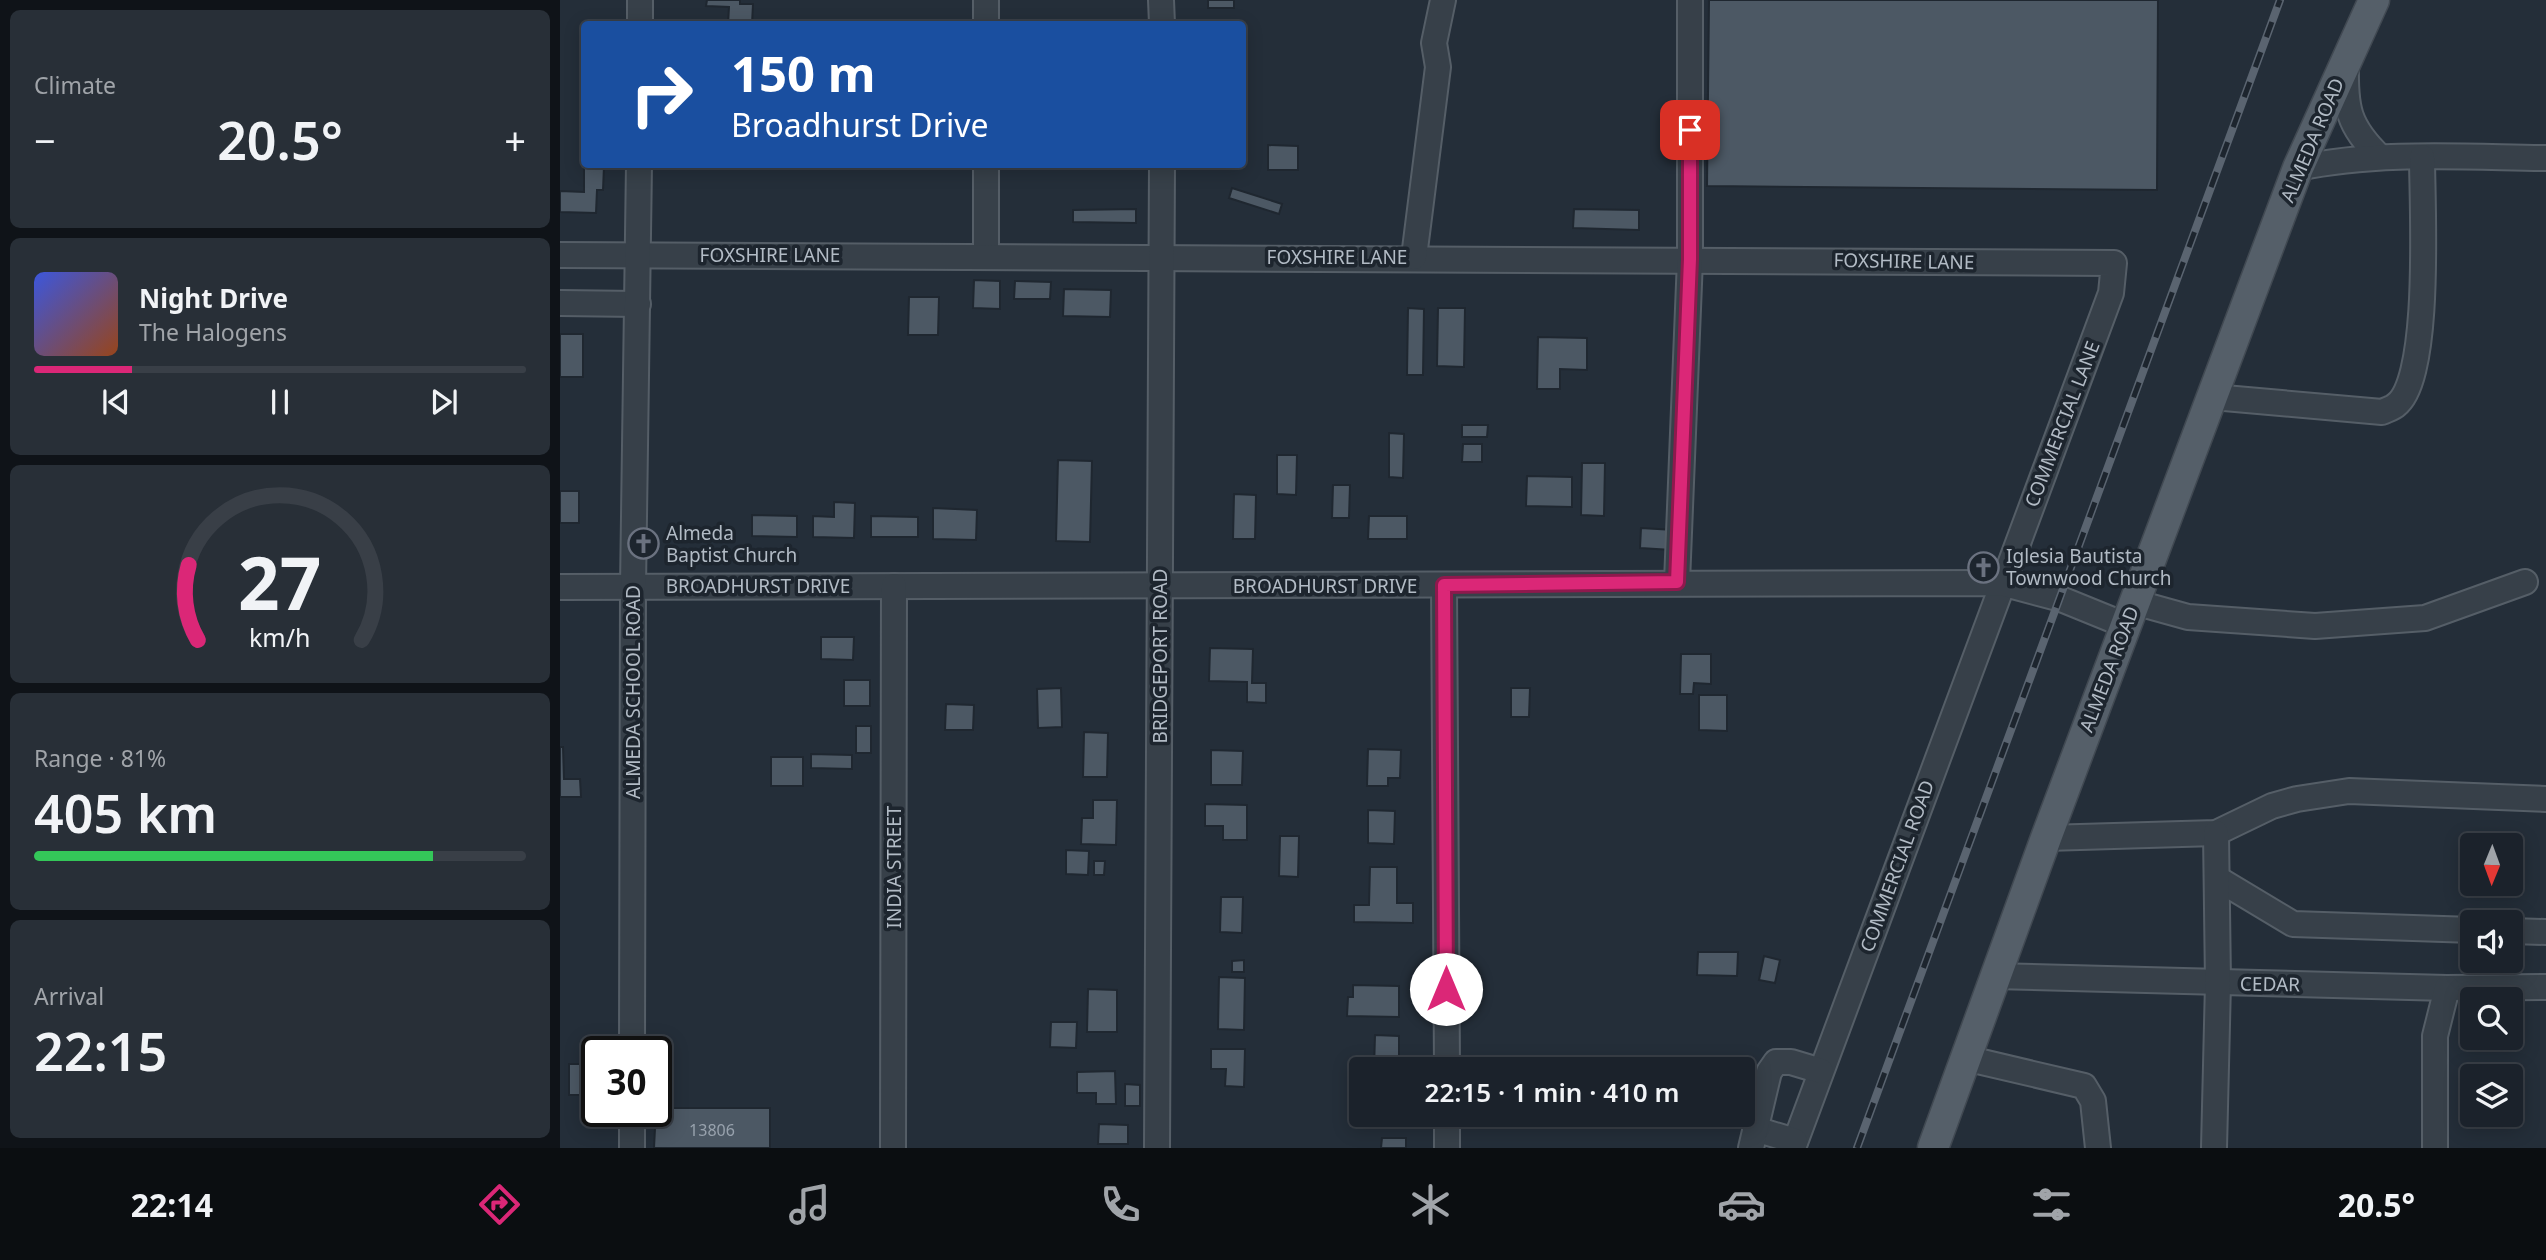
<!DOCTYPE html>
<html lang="en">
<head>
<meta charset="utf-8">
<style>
	:root { --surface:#1b222b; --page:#282f37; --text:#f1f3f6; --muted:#a0a4a9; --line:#393f47; --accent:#db2777 }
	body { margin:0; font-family:"Noto Sans",sans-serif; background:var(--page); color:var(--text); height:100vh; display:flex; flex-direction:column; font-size:26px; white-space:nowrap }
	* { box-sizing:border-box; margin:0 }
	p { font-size:23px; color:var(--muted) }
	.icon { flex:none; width:38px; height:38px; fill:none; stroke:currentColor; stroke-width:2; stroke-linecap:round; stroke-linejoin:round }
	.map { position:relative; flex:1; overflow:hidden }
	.drawer { display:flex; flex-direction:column; gap:10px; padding:10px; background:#0f1318; width:560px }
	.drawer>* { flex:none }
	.banner { position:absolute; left:21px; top:21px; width:665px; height:147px; border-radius:7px; box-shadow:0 4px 18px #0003,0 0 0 2px var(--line); background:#1a4fa0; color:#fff; overflow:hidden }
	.needle { width:46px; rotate:181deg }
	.tools { position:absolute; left:1900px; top:833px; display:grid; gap:14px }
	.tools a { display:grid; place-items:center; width:63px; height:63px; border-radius:7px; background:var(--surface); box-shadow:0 4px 18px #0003,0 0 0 2px var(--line); font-size:35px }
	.speed { position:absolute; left:21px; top:1036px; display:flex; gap:14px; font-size:35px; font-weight:700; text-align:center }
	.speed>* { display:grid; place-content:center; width:91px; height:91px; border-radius:50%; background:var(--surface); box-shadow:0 4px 18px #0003,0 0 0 2px var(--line); line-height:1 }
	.speed .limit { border:4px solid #111; border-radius:10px; background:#fff; color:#111 }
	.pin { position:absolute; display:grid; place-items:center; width:60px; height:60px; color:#fff; margin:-30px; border-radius:14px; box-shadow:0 4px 10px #0006 }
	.me { position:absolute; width:77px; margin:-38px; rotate:0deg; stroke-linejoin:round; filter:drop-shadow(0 0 5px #0008) }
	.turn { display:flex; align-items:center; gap:24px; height:147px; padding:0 35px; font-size:32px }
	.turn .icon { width:91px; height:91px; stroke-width:2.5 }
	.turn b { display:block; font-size:49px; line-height:60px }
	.big { font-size:52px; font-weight:600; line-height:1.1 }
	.drawer .card { flex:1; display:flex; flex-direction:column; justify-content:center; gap:10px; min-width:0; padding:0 24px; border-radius:10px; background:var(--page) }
	.drawer .dial { align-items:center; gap:0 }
	.dial svg { height:182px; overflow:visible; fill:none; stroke:var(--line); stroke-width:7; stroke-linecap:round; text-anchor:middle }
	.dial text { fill:var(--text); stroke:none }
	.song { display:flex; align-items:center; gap:21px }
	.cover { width:84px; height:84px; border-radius:10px; background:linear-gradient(135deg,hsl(230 70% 55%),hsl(20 70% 35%)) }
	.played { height:7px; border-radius:4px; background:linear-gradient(90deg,var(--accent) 20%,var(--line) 20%) }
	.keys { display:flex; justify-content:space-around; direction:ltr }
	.heat { display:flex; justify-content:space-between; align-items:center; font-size:38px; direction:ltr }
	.charge { height:10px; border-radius:5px; background:linear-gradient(90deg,#34c759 81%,var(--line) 0) }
	.trip { position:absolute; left:789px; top:1057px; width:406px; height:70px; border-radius:7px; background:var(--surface); box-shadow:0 4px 18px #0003,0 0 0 2px var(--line); font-weight:600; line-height:70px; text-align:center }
	.tabs { display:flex; height:112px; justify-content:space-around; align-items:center; background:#0b0e11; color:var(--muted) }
	.tabs .icon { width:49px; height:49px }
	.tabs .active { color:var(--accent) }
	.tabs b { font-size:32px; color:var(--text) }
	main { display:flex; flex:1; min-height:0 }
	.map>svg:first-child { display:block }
	.building { fill:#4c5864; stroke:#1f2730; stroke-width:2 }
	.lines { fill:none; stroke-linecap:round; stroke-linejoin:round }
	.minor-casing { stroke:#555e67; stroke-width:28 }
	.major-casing { stroke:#414952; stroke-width:33 }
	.minor { stroke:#374049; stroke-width:24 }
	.major { stroke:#555f69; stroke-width:30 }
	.rail-casing { stroke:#5a6470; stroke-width:8 }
	.rail { stroke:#1d252e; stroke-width:5; stroke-dasharray:16; stroke-linecap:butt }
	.route-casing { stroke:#8e194d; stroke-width:18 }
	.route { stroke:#db2777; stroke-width:12 }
	.labels { text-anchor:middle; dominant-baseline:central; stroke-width:7; stroke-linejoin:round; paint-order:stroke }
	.number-label { font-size:16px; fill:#98a2ad }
	.street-label { font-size:19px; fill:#b2bbc5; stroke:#1d252e }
	.poi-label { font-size:19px; fill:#b2bbc5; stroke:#1d252e; text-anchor:start }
</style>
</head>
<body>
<main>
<section class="drawer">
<div class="card"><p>Climate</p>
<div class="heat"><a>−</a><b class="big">20.5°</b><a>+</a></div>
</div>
<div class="card">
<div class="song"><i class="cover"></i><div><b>Night Drive</b><p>The Halogens</p></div></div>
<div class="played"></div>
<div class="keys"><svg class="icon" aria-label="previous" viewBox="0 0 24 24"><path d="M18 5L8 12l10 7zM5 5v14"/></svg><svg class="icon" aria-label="pause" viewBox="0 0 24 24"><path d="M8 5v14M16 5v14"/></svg><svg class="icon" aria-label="next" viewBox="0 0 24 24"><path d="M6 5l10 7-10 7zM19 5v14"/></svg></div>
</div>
<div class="card dial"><svg viewBox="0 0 100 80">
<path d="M14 69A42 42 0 1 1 86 69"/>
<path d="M14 69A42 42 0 0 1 10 36" stroke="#db2777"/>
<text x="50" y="56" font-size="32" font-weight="700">27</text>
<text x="50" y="72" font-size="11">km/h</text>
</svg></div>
<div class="card"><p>Range · 81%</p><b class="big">405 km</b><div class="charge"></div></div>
<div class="card"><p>Arrival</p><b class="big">22:15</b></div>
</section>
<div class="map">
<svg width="1986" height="1148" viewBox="0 0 1986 1148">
	<rect width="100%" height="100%" fill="#242e39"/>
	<g class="building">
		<path d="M147,0H180V4H193L192,24H168L169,7L146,6Z"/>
		<rect x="648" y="0" width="26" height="8"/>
		<path d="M1149,0H1598L1597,190L1147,186Z"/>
		<path d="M708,145L738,146V170H708Z"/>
		<path d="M24,166H44L43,190H37L36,213L0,212V191L24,192Z"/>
		<path d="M672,188L722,204L719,214L669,198Z"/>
		<path d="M576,209V223L513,222V210Z"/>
		<path d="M1014,209L1079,210V230L1013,228Z"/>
		<path d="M414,280L440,281V309L413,308Z"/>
		<path d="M455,281L491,282L490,299H454Z"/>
		<path d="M504,289L551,290L550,317L503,316Z"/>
		<path d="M349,297H379L378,335H348Z"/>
		<path d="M848,308L864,309L863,375H847Z"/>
		<path d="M878,308H905L904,367L877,366Z"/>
		<rect x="0" y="334" width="23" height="43"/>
		<path d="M978,337L1027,338V370L1000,369V389H977Z"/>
		<path d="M902,425H928L927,437H902Z"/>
		<path d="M829,433L844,434L843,478L829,477Z"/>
		<path d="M903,444H922V462H902Z"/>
		<path d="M717,455H737L736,495L717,494Z"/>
		<path d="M498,460L532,461L530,542L496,541Z"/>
		<path d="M1022,463H1045L1044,516L1021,515Z"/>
		<path d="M967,476L1012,477V507L966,506Z"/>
		<path d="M773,485H790L789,518H772Z"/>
		<rect x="0" y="491" width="19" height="32"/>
		<path d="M674,494L696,495L695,539H673Z"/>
		<path d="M274,502L295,503L294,538L253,537V516L274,517Z"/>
		<path d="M373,508L417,510L416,540L373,539Z"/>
		<path d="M192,515L237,516V537L192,536Z"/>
		<path d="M311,516L358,517V537H311Z"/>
		<path d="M809,516H847V539H808Z"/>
		<path d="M1081,528L1114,530L1112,550L1080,548Z"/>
		<path d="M261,637H294L293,660L261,659Z"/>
		<path d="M650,648L693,649L692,683H706V703L687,702V682L649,681Z"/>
		<path d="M1121,654H1151V684L1134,683L1133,694H1120Z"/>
		<rect x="284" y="680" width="26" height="26"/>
		<path d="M501,688L502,727L478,728L477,689Z"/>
		<path d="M951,688H970L969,717H951Z"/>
		<path d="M1139,695H1167V731L1139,730Z"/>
		<path d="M386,704L414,705L413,730H385Z"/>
		<rect x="296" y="726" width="15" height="27"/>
		<path d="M524,732L548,733L547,777H523Z"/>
		<path d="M0,747H3L4,779H20L21,797H0Z"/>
		<path d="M808,749L841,750L840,778H828V786H807Z"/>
		<path d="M651,750L683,751L682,785H651Z"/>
		<path d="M251,754L292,755V769L251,768Z"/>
		<rect x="211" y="757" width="32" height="29"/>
		<path d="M533,800H557L556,845L521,844L522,818H533Z"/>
		<path d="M645,804L687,805V840H663V826H645Z"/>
		<path d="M808,810L835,811L834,844L808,843Z"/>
		<path d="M720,836H739L738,877L719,876Z"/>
		<path d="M506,850L529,851L528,875L506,874Z"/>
		<path d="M534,861H545L544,875H534Z"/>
		<path d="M810,867H837V903H853V923L794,922V905H809Z"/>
		<path d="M661,897H683L682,933L660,932Z"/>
		<path d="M1138,952H1178L1177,976L1137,975Z"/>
		<path d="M1204,956L1220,960L1215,983L1199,980Z"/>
		<path d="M684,960V972H672V961Z"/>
		<path d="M659,977L685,978L684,1030L658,1029Z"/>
		<path d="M793,985L839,986V1017L787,1016L788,997H793Z"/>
		<path d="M528,989L557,990V1032H527Z"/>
		<path d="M491,1022H517L516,1048L490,1047Z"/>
		<path d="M815,1035L839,1036V1069H814Z"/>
		<path d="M651,1049H685L684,1087L665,1086L666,1069H651Z"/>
		<path d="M9,1064H36L35,1095H9Z"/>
		<path d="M555,1071L556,1104H536V1093H517V1072Z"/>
		<path d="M565,1084L580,1085V1106H565Z"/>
		<path d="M96,1108H210V1148H94Z"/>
		<path d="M539,1124L568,1125V1144H538Z"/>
		<path d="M822,1138H846V1148H821Z"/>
	</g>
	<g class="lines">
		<defs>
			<g id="minor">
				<path d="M426,0V24"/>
				<path d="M601,0L602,24"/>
				<path d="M80,24V0"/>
				<path d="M1786,64C1785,108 1788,126 1820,157"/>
				<path d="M426,164V255"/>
				<path d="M1738,168C1819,151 1903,157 1986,158"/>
				<path d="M0,255L1554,263L1551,293L1233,1148"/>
				<path d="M854,257L878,67L874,43L883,0"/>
				<path d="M0,303L78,304"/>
				<path d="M1653,397L1822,412C1826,410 1833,408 1836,405C1872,378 1862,203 1862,157"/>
				<path d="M1117,582L1130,259V0"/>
				<path d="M884,585L887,1069"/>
				<path d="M0,587L1441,583L1501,599L1565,625"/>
				<path d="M1574,602L1628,617L1755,626L1865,618L1965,582"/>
				<path d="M1486,838L1656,833L1712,806L1737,799L1789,791L1986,799"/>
				<path d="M1658,879L1733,924L1913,930"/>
				<path d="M1951,931L1986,932"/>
				<path d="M1434,976L1887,988L1986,987"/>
				<path d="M72,1052L73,587L79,164"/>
				<path d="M1405,1058L1524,1086L1533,1101L1538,1148"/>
				<path d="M887,1115V1148"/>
				<path d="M1195,1129L1235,1141"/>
				<path d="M72,1148V1111"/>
				<path d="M333,1148L334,586"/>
				<path d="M597,1148L602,164"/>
				<path d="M1191,1148L1209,1072L1216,1062H1231L1261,1071"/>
				<path d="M1654,1148L1658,983L1656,833"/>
				<path d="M1875,1148V1036L1887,988"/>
			</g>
			<path id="major" d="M1373,1148L1486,838L1738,168L1814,0"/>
		</defs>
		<use href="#minor" class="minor-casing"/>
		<use href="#major" class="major-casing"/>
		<use href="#minor" class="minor"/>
		<use href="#major" class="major"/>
		<defs>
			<path id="rail" d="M1297,1148L1720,0"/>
		</defs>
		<use href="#rail" class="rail-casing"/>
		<use href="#rail" class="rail"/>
	</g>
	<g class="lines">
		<defs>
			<path id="route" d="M886,989L884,585L1117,582L1130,259V130"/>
		</defs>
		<use href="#route" class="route-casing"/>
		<use href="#route" class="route"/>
	</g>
	<defs>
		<symbol id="church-ring" viewBox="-11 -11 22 22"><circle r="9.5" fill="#1d252e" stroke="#6b7280" stroke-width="1.5"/><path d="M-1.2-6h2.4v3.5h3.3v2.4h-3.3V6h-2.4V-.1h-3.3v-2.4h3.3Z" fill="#6b7280"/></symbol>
	</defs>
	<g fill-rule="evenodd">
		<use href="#church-ring" x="66" y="526" width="35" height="35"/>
		<use href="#church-ring" x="1406" y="550" width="35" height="35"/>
	</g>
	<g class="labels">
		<g class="number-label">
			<text x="152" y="1130">13806</text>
		</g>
		<g class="street-label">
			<text transform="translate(1752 140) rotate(-67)">ALMEDA ROAD</text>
			<text x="210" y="255">FOXSHIRE LANE</text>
			<text x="777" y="257">FOXSHIRE LANE</text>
			<text transform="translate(1344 261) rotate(1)">FOXSHIRE LANE</text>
			<text transform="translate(1502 424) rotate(-69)">COMMERCIAL LANE</text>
			<text x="198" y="586">BROADHURST DRIVE</text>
			<text x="765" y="586">BROADHURST DRIVE</text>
			<text transform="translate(600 656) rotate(-90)">BRIDGEPORT ROAD</text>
			<text transform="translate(1549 669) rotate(-69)">ALMEDA ROAD</text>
			<text transform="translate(73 692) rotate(-90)">ALMEDA SCHOOL ROAD</text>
			<text transform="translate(1337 866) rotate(-70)">COMMERCIAL ROAD</text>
			<text transform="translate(334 867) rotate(-90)">INDIA STREET</text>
			<text transform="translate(1710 984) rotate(1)">CEDAR</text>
		</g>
		<g class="poi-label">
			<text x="106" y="533">Almeda<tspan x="106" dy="22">Baptist Church</tspan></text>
			<text x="1446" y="556">Iglesia Bautista<tspan x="1446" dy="22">Townwood Church</tspan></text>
		</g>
	</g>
</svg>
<div class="tools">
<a><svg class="needle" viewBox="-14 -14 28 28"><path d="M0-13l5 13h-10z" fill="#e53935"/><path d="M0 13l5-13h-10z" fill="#a0a4a9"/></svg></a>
<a><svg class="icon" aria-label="sound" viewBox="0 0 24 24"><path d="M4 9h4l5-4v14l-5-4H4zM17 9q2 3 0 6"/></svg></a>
<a><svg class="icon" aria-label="search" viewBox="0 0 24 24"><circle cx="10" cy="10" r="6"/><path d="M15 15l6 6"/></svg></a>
<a><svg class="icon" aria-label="layers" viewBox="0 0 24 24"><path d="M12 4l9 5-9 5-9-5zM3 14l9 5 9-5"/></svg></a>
</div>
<div class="speed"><div class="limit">30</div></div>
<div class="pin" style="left:1130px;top:130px;background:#d93025"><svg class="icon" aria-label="arrive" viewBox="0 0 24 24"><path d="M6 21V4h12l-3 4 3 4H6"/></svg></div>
<svg class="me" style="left:886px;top:989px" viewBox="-20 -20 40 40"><circle r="19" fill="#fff"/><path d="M0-13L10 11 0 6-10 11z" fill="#db2777"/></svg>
<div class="trip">22:15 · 1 min · 410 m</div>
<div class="banner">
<div class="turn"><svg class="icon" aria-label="right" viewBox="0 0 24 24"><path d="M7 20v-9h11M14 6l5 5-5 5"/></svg><div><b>150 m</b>Broadhurst Drive</div></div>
</div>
</div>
</main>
<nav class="tabs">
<b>22:14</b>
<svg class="icon active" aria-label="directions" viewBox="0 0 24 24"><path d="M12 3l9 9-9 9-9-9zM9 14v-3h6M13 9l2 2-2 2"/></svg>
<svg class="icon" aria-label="music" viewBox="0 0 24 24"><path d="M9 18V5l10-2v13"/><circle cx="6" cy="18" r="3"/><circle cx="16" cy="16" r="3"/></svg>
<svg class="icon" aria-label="phone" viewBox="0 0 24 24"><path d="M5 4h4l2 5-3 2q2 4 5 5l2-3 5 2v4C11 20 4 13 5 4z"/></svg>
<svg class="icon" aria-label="climate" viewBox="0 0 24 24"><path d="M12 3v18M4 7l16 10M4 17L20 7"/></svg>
<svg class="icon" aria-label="car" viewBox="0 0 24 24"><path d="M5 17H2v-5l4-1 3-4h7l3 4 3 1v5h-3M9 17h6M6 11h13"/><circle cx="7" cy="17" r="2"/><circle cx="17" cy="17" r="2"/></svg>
<svg class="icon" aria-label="filters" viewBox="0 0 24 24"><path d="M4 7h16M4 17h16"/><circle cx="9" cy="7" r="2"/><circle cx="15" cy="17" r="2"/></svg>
<b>20.5°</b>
</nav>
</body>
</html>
